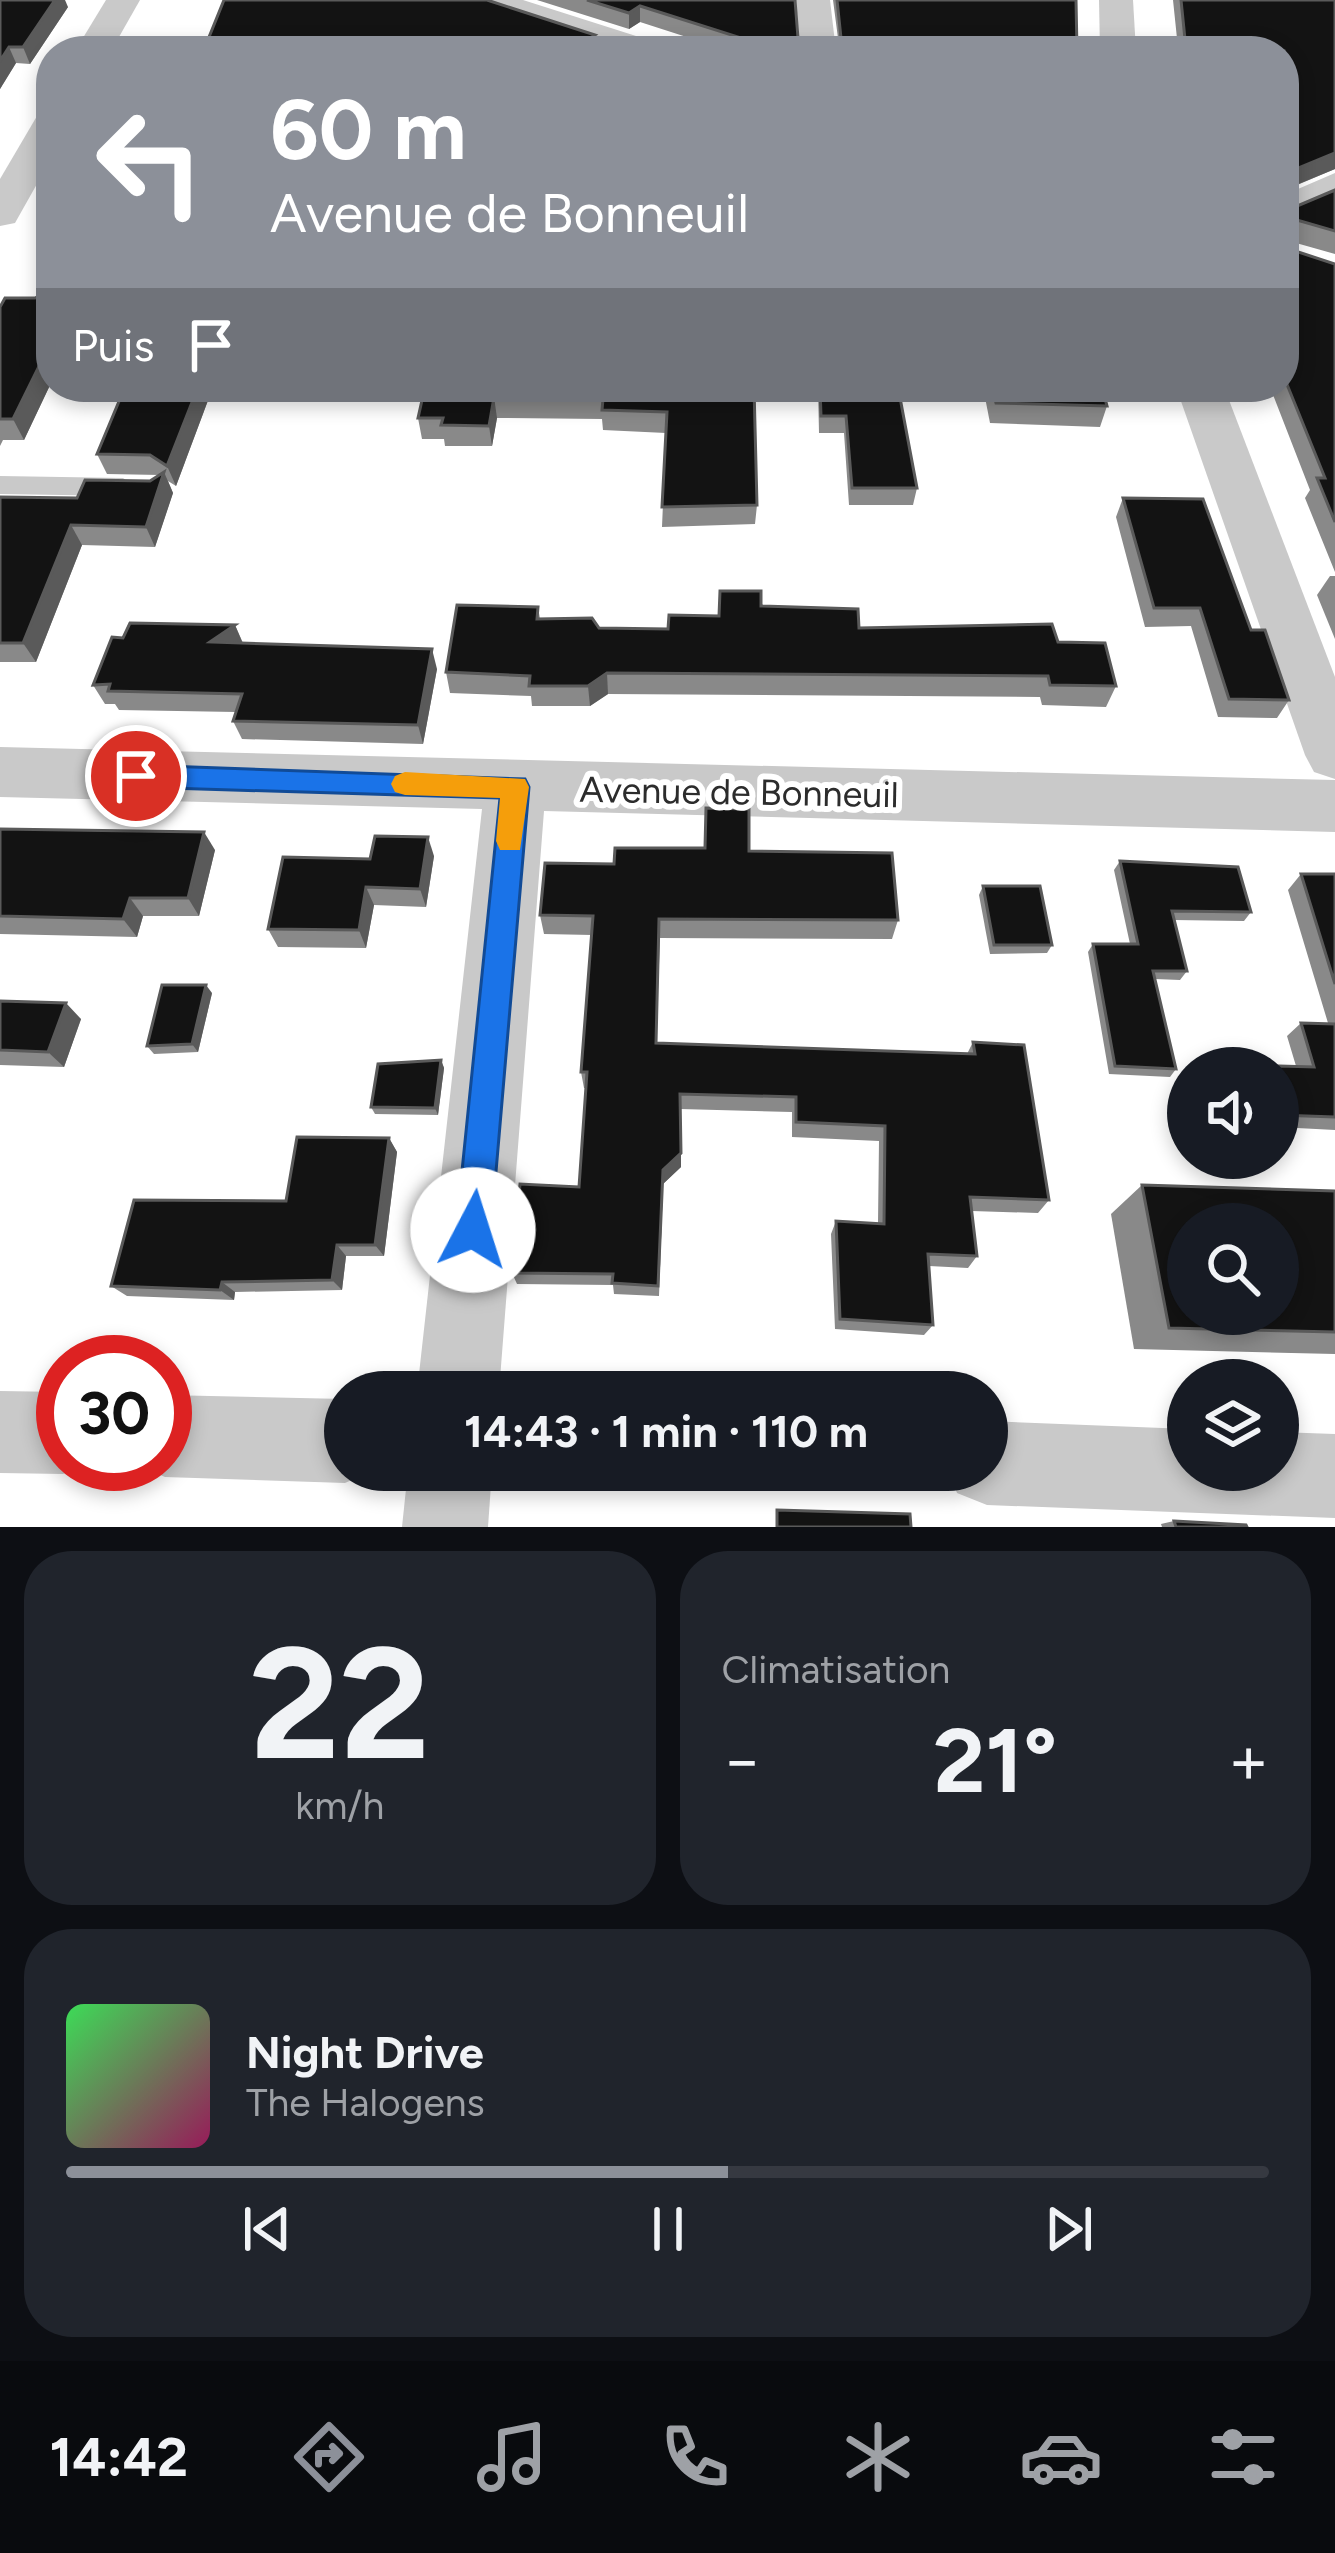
<!DOCTYPE html>
<html lang="fr">
<head>
<meta charset="utf-8">
<style>
	:root { --surface:#171b24; --page:#20242c; --text:#f1f3f6; --muted:#9ea1a6; --line:#363941; --accent:#8c9099 }
	body { margin:0; font-family:Figtree,sans-serif; background:var(--page); color:var(--text); height:100vh; display:flex; flex-direction:column; font-size:45px; white-space:nowrap }
	* { box-sizing:border-box; margin:0 }
	p { font-size:39px; color:var(--muted) }
	.icon { flex:none; width:66px; height:66px; fill:none; stroke:currentColor; stroke-width:2; stroke-linecap:round; stroke-linejoin:round }
	.map { position:relative; height:1527px; overflow:hidden }
	.drawer { display:flex; flex-direction:column; gap:24px; padding:24px; background:#0d0f14; flex:1 }
	.drawer>* { flex:none }
	.banner { position:absolute; left:36px; top:36px; width:1263px; height:366px; border-radius:48px; box-shadow:0 6px 18px #0003; background:#8c9099; color:#fff; overflow:hidden }
	.controls { position:absolute; left:1167px; top:1047px; display:grid; gap:24px }
	.controls a { display:grid; place-items:center; width:132px; height:132px; border-radius:50%; background:var(--surface); box-shadow:0 6px 18px #0003; font-size:60px }
	.speed { position:absolute; left:36px; top:1335px; display:flex; gap:24px; font-size:60px; font-weight:700; text-align:center }
	.speed>* { display:grid; place-content:center; width:156px; height:156px; border-radius:50%; background:var(--surface); box-shadow:0 6px 18px #0003; line-height:1 }
	.speed .limit { border:18px solid #d22; background:#fff; color:#111 }
	.pin { position:absolute; display:grid; place-items:center; width:102px; height:102px; color:#fff; margin:-51px; border:6px solid #fff; border-radius:50%; box-shadow:0 3px 12px #0007 }
	.me { position:absolute; width:132px; margin:-66px; rotate:5deg; stroke-linejoin:round; filter:drop-shadow(0 0 9px #0008) }
	.turn { display:flex; align-items:center; gap:42px; height:252px; padding:0 36px; font-size:54px }
	.turn .icon { width:156px; height:156px; stroke-width:2.5 }
	.turn b { display:block; font-size:84px; line-height:102px }
	.then { display:flex; align-items:center; height:114px; padding:0 36px; background:#0003; gap:24px; font-size:45px }
	.big { font-size:90px; font-weight:700; line-height:1.1 }
	.drawer .widget { flex:1; display:flex; flex-direction:column; justify-content:center; gap:18px; min-width:0; padding:0 42px; border-radius:48px; background:var(--page) }
	.drawer .dial { align-items:center; gap:0 }
	.dial b { font-size:156px; line-height:1 }
	.song { display:flex; align-items:center; gap:36px }
	.cover { width:144px; height:144px; border-radius:18px; background:linear-gradient(135deg,hsl(130 70% 55%),hsl(330 70% 35%)) }
	.played { height:12px; border-radius:6px; background:linear-gradient(90deg,var(--accent) 55%,var(--line) 55%) }
	.keys { display:flex; justify-content:space-around; direction:ltr }
	.heat { display:flex; justify-content:space-between; align-items:center; font-size:66px; direction:ltr }
	.drawer .tiles { flex:1; display:grid; gap:24px; grid-template-columns:1fr 1fr }
	.widget:last-child { grid-column:span 2 }
	.trip { position:absolute; left:324px; top:1371px; width:684px; height:120px; border-radius:60px; background:var(--surface); box-shadow:0 6px 18px #0003; font-weight:700; line-height:120px; text-align:center }
	.tabs { display:flex; height:192px; justify-content:space-around; align-items:center; background:#090b0e; color:var(--muted) }
	.tabs .icon { width:84px; height:84px }
	.tabs .current { color:var(--accent) }
	.tabs b { font-size:54px; color:var(--text) }
	.map>svg:first-child { display:block }
	.lines { fill:none; stroke-linecap:round; stroke-linejoin:round }
	.lane { fill:#c9c9c9; fill-rule:evenodd }
	.street { fill:#c9c9c9; fill-rule:evenodd }
	.wall { fill:#898989 }
	.shaded-wall { fill:#5a5a5a }
	.building { fill:#131313; stroke:#5a5a5a; stroke-width:3; fill-rule:evenodd }
	.route { fill:#1a73e8; stroke:#114b97; stroke-width:3 }
	.slow { fill:#f59e0b }
	.labels { text-anchor:middle; dominant-baseline:central; stroke-width:12; stroke-linejoin:round; paint-order:stroke }
	.street-label { font-size:36px; fill:#2c2c2c; stroke:#fff }
</style>
</head>
<body>
<div class="map">
<svg width="1335" height="1527" viewBox="0 0 1335 1527">
	<rect width="100%" height="100%" fill="#fff"/>
	<g class="lines">
		<path class="lane" d="M0,476L123,478L136,487L123,496L0,494Z"/>
		<g class="street">
			<path d="M106,0H140L111,51H75Z"/>
			<path d="M471,0H523L658,43L663,51H609L476,7Z"/>
			<path d="M796,0H830L836,51H800Z"/>
			<path d="M1099,0H1133L1136,51H1100Z"/>
			<path d="M51,113V159L15,223L0,226V179L37,116Z"/>
			<path d="M1335,173V201L1284,223V195Z"/>
			<path d="M1176,387H1224L1335,677V779L1314,772L1305,755Z"/>
			<path d="M0,747L1335,780V832L544,811L499,1392H417L482,809L0,797Z"/>
			<path d="M0,1391L63,1392V1464H88L63,1474L0,1473Z"/>
			<path d="M165,1395L345,1399V1470H374L345,1483L165,1477L135,1464H165Z"/>
			<path d="M987,1421L1188,1429V1470H1278V1432L1335,1434V1518L987,1505L957,1493L948,1470H987Z"/>
			<path d="M408,1470H492L488,1527H402Z"/>
		</g>
	</g>
	<g class="wall">
		<path d="M0,0L68,7L30,64L16,63L0,89Z"/>
		<path d="M537,0H795L798,38H838L833,0H1076L1077,51H730L640,22L629,29Z"/>
		<path d="M1173,0H1335V169L1290,188L1289,206L1295,207L1335,190V254L1289,241V249L1335,264V572L1305,498L1310,490L1270,387H1284V51H1176L1178,48Z"/>
		<path d="M51,290V383L24,440H3L0,446V307L35,298Z"/>
		<path d="M125,387H213L176,486L168,481L173,493L155,547L82,545L36,662H0V497L77,498L150,481L160,475L107,474L97,454Z"/>
		<path d="M425,387H754L757,505L755,524L662,527L666,433L603,430L602,419L497,418L492,446H445L444,439H422L418,418Z"/>
		<path d="M818,387H898L917,488L913,505H849L844,433H819Z"/>
		<path d="M983,387H1102L1107,406L1100,427L990,423Z"/>
		<path d="M1123,498L1251,630L1289,700L1277,718L1218,717L1191,626L1145,627L1116,517Z"/>
		<path d="M1330,576H1335V639L1317,595Z"/>
		<path d="M761,606L859,628L1058,642L1116,686L1106,707L1042,705L1040,697L608,694L590,706H532L531,696L450,693L446,672L538,607L540,619L599,628L668,629Z"/>
		<path d="M235,625L243,643L437,669L423,744L242,739L233,721L236,712L119,710L115,704H105L93,685L123,638Z"/>
		<path d="M0,829L215,850L199,916H143L137,937L0,934Z"/>
		<path d="M749,851L898,920L892,939L660,938L656,1043L967,1054L973,1042L1049,1200L1038,1213L972,1211L977,1256L968,1268L929,1266L933,1325L924,1335L835,1329L831,1234L836,1221L878,1223L879,1141L792,1137V1112L680,1109L681,1167L663,1184L659,1296L614,1294L613,1285L517,1284L512,1273L579,1187L586,1088H584L581,1072L592,935L544,934L540,915L614,864Z"/>
		<path d="M434,856L426,907L374,905L366,948L278,947L268,929L370,859Z"/>
		<path d="M1120,861L1251,912L1244,921L1174,920L1187,971L1180,980L1155,979L1176,1069L1170,1077L1109,1074L1088,952L1093,944H1130L1114,870Z"/>
		<path d="M1301,874H1335V1130L1278,1127V1068H1244L1247,1065L1296,1066L1287,1036L1301,1023H1328L1288,890Z"/>
		<path d="M983,886L1052,945L1047,953L990,954L979,895Z"/>
		<path d="M212,993L198,1052L154,1054L147,1046Z"/>
		<path d="M0,1001L81,1019L64,1067L0,1065Z"/>
		<path d="M441,1060L444,1068L438,1115L375,1114L371,1107Z"/>
		<path d="M389,1138L397,1152L384,1256H346L342,1290L235,1292L234,1300L127,1296L111,1286L286,1201Z"/>
		<path d="M1142,1185L1335,1191V1354L1134,1349L1111,1214Z"/>
		<path d="M1174,1521L1247,1527H1162L1161,1524Z"/>
	</g>
	<g class="shaded-wall">
		<path d="M55,0H65L68,7L30,64L23,47Z"/>
		<path d="M640,6V22L629,29V13Z"/>
		<path d="M595,35L596,51H571Z"/>
		<path d="M9,47L16,63L0,89V61Z"/>
		<path d="M1335,153V169L1284,190L1291,171Z"/>
		<path d="M51,342V383L24,440L13,419Z"/>
		<path d="M198,387H213L176,486L167,466Z"/>
		<path d="M494,397L497,418L492,446L489,426Z"/>
		<path d="M164,472L173,493L155,547L146,527Z"/>
		<path d="M71,525L82,545L36,662L23,643Z"/>
		<path d="M235,625L243,644L210,642Z"/>
		<path d="M432,649L437,669L423,744L418,725Z"/>
		<path d="M607,673L608,694L590,706L588,686Z"/>
		<path d="M204,832L215,850L199,916L188,898Z"/>
		<path d="M428,837L434,856L426,907L420,889Z"/>
		<path d="M366,887L374,905L366,948L359,930Z"/>
		<path d="M130,898L143,916L137,937L123,919Z"/>
		<path d="M206,985L212,993L198,1052L192,1044Z"/>
		<path d="M66,1003L81,1019L64,1067L48,1052Z"/>
		<path d="M441,1060L444,1068L438,1115L435,1108Z"/>
		<path d="M389,1138L397,1152L384,1256L375,1245Z"/>
		<path d="M681,1153V1167L663,1184L659,1296L663,1170Z"/>
		<path d="M337,1245L346,1256L342,1290L332,1280Z"/>
		<path d="M222,1282L235,1292L234,1300L220,1290Z"/>
	</g>
	<g class="building">
		<path d="M0,0H55L23,47H9L0,61Z"/>
		<path d="M224,0H487L595,35L571,51H125L128,46L205,47Z"/>
		<path d="M587,0H795L798,38H841L837,0H1076L1077,51H782L640,6L629,13Z"/>
		<path d="M1181,0H1335V153L1291,171L1289,206L1295,207L1335,190V231L1290,218L1289,249L1335,264V522L1317,478H1325L1284,377V51H1177V48L1186,49Z"/>
		<path d="M51,290V342L13,419H0V307L5,298H35Z"/>
		<path d="M125,387H198L167,466L150,455L97,454Z"/>
		<path d="M425,387H754L757,505L662,507L667,412L602,410L603,399L494,397L489,426L441,425L443,418H418Z"/>
		<path d="M820,387H898L917,488H852L846,416H821Z"/>
		<path d="M992,387H1102L1107,406L996,403Z"/>
		<path d="M164,472L146,527L71,525L23,643H0V497L77,498L85,480L150,481Z"/>
		<path d="M1123,498L1203,499L1251,630H1265L1289,700L1229,699L1200,608H1154Z"/>
		<path d="M720,591H761V606L858,609L859,628L1052,624L1058,642L1105,643L1116,686L1050,685L1048,676L607,673L588,686H529L530,676L446,672L457,605L538,607L537,619L592,618L599,628L668,629L669,615L719,616Z"/>
		<path d="M130,623L235,625L210,642L432,649L418,725L233,721L242,694L108,691L110,684L93,685L112,637L123,638Z"/>
		<path d="M706,808L749,809V851L892,853L898,920L659,919L656,1043L975,1054L973,1042L1024,1045L1049,1200L970,1197L977,1256L928,1254L933,1325L840,1319L836,1221L884,1224L885,1126L796,1122V1097L680,1094L681,1153L663,1170L658,1286L612,1283L613,1274L512,1273L520,1184L579,1187L587,1072H581L593,916L540,915L545,863L614,864L615,848H705Z"/>
		<path d="M0,829L204,832L188,898H130L123,919L0,916Z"/>
		<path d="M375,836L428,837L420,889L366,887L359,930L268,929L283,857L370,859Z"/>
		<path d="M1120,861L1238,867L1251,912L1172,911L1187,971H1153L1176,1069L1115,1066L1093,944H1138Z"/>
		<path d="M1301,874H1335V984Z"/>
		<path d="M983,886H1040L1052,945H994Z"/>
		<path d="M162,985H206L192,1044L147,1046Z"/>
		<path d="M0,1001L66,1003L48,1052L0,1050Z"/>
		<path d="M1301,1023L1335,1024V1117L1278,1115V1068H1247V1065L1314,1067Z"/>
		<path d="M441,1060L435,1108L371,1107L378,1064Z"/>
		<path d="M297,1137L389,1138L375,1245H337L332,1280L222,1282L220,1290L111,1286L134,1200L286,1201Z"/>
		<path d="M1142,1185L1335,1191V1332L1169,1328ZM1188,1224H1278V1314H1188Z"/>
		<path d="M777,1510L910,1514L911,1527H777Z"/>
		<path d="M1174,1521L1246,1525L1247,1527H1176Z"/>
	</g>
	<path class="route" d="M136,765L525,779L529,787L491,1230L486,1242L473,1247L461,1242L456,1230L500,798L136,787L127,784L123,776L127,768Z"/>
	<path class="slow" d="M405,772L525,779L529,787L520,850H500L496,841L500,798L405,795L395,792L391,784L395,776Z"/>
	<g class="labels">
		<g class="street-label">
			<text transform="translate(739 792) rotate(1)">Avenue de Bonneuil</text>
		</g>
	</g>
</svg>
<div class="controls">
<a><svg class="icon" aria-label="sound" viewBox="0 0 24 24"><path d="M4 9h4l5-4v14l-5-4H4zM17 9q2 3 0 6"/></svg></a>
<a><svg class="icon" aria-label="search" viewBox="0 0 24 24"><circle cx="10" cy="10" r="6"/><path d="M15 15l6 6"/></svg></a>
<a><svg class="icon" aria-label="layers" viewBox="0 0 24 24"><path d="M12 4l9 5-9 5-9-5zM3 14l9 5 9-5"/></svg></a>
</div>
<div class="speed"><div class="limit">30</div></div>
<div class="pin" style="left:136px;top:776px;background:#d93025"><svg class="icon" aria-label="arrive" viewBox="0 0 24 24"><path d="M6 21V4h12l-3 4 3 4H6"/></svg></div>
<svg class="me" style="left:473px;top:1230px" viewBox="-20 -20 40 40"><circle r="19" fill="#fff"/><path d="M0-13L10 11 0 6-10 11z" fill="#1a73e8"/></svg>
<div class="trip">14:43 · 1 min · 110 m</div>
<div class="banner">
<div class="turn"><svg class="icon" aria-label="left" viewBox="0 0 24 24"><path d="M17 20v-9H6M10 6l-5 5 5 5"/></svg><div><b>60 m</b>Avenue de Bonneuil</div></div>
<div class="then">Puis<svg class="icon" aria-label="arrive" viewBox="0 0 24 24"><path d="M6 21V4h12l-3 4 3 4H6"/></svg></div>
</div>
</div>
<section class="drawer">
<div class="tiles">
<div class="widget dial"><b>22</b><p>km/h</p></div>
<div class="widget"><p>Climatisation</p>
<div class="heat"><a>−</a><b class="big">21°</b><a>+</a></div>
</div>
<div class="widget">
<div class="song"><i class="cover"></i><div><b>Night Drive</b><p>The Halogens</p></div></div>
<div class="played"></div>
<div class="keys"><svg class="icon" aria-label="previous" viewBox="0 0 24 24"><path d="M18 5L8 12l10 7zM5 5v14"/></svg><svg class="icon" aria-label="pause" viewBox="0 0 24 24"><path d="M8 5v14M16 5v14"/></svg><svg class="icon" aria-label="next" viewBox="0 0 24 24"><path d="M6 5l10 7-10 7zM19 5v14"/></svg></div>
</div>
</div>
</section>
<nav class="tabs">
<b>14:42</b>
<svg class="icon current" aria-label="directions" viewBox="0 0 24 24"><path d="M12 3l9 9-9 9-9-9zM9 14v-3h6M13 9l2 2-2 2"/></svg>
<svg class="icon" aria-label="music" viewBox="0 0 24 24"><path d="M9 18V5l10-2v13"/><circle cx="6" cy="18" r="3"/><circle cx="16" cy="16" r="3"/></svg>
<svg class="icon" aria-label="phone" viewBox="0 0 24 24"><path d="M5 4h4l2 5-3 2q2 4 5 5l2-3 5 2v4C11 20 4 13 5 4z"/></svg>
<svg class="icon" aria-label="climate" viewBox="0 0 24 24"><path d="M12 3v18M4 7l16 10M4 17L20 7"/></svg>
<svg class="icon" aria-label="car" viewBox="0 0 24 24"><path d="M5 17H2v-5l4-1 3-4h7l3 4 3 1v5h-3M9 17h6M6 11h13"/><circle cx="7" cy="17" r="2"/><circle cx="17" cy="17" r="2"/></svg>
<svg class="icon" aria-label="filters" viewBox="0 0 24 24"><path d="M4 7h16M4 17h16"/><circle cx="9" cy="7" r="2"/><circle cx="15" cy="17" r="2"/></svg>
</nav>
</body>
</html>
